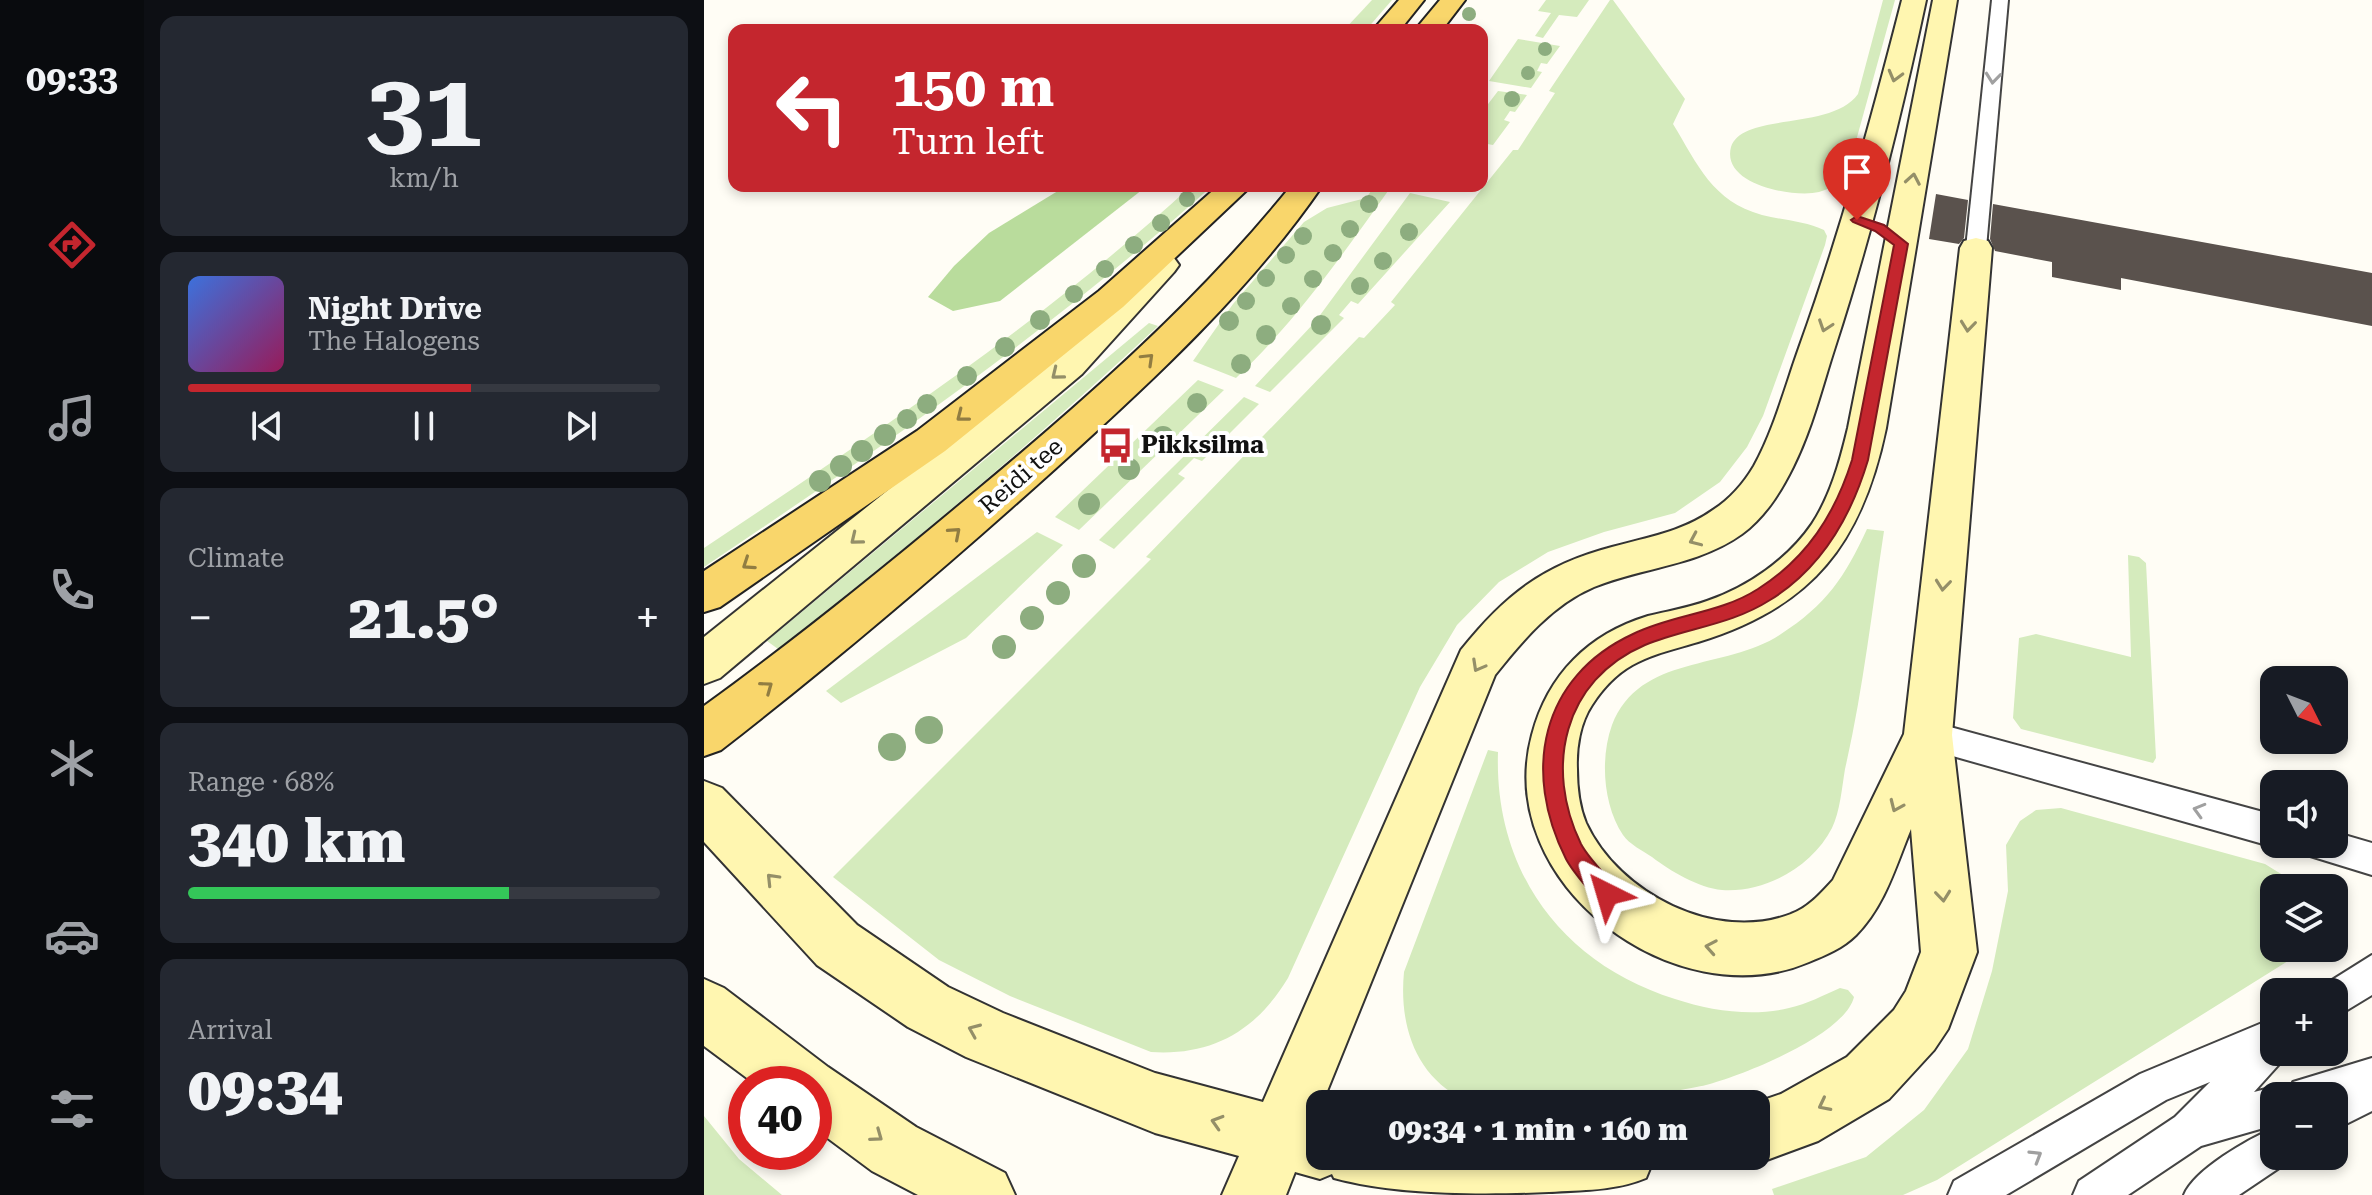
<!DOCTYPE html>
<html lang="en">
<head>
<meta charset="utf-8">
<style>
	:root { --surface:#171b24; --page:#242831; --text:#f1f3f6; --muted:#9ea1a6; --line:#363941; --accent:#c4262e }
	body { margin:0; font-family:"Roboto Serif",serif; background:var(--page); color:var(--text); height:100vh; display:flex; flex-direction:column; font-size:30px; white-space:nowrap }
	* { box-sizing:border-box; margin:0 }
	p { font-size:26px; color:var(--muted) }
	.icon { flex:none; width:44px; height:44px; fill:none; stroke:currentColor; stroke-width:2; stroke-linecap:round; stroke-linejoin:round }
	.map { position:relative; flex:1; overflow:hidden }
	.panel { display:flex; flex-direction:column; gap:16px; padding:16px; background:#0d0f14; width:560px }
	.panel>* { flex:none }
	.banner { position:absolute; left:24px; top:24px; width:760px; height:168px; border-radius:16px; box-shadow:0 4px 12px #0003; background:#c4262e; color:#fff; overflow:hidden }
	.needle { width:52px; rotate:132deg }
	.tools { position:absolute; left:1556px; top:666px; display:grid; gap:16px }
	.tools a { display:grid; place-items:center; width:88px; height:88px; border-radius:16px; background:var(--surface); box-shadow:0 4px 12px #0003; font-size:40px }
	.speed { position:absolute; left:24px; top:1066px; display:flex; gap:16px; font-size:40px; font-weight:700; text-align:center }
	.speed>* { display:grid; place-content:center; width:104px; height:104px; border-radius:50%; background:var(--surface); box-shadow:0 4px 12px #0003; line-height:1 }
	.speed .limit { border:12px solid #d22; background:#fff; color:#111 }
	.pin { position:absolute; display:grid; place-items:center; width:68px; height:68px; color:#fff; margin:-82px -34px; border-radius:50% 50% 50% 0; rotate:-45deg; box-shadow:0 0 8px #0007 }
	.pin .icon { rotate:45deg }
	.me { position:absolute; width:88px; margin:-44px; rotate:320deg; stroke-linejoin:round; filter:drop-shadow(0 0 6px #0008) }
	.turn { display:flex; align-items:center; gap:28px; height:168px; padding:0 32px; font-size:36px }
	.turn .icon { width:104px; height:104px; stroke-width:2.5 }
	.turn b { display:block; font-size:56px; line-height:68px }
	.big { font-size:60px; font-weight:800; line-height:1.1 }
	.panel .card { flex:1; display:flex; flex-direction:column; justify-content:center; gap:12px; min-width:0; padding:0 28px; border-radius:16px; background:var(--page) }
	.panel .dial { align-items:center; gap:0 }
	.dial b { font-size:104px; line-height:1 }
	.song { display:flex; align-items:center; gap:24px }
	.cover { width:96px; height:96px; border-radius:12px; background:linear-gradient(135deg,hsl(220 70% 55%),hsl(330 70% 35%)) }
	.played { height:8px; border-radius:4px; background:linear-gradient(90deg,var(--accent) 60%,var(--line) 60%) }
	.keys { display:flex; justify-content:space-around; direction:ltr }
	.heat { display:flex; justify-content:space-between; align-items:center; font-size:44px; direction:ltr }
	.charge { height:12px; border-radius:6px; background:linear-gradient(90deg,#34c759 68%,var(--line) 0) }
	.trip { position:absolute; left:602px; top:1090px; width:464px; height:80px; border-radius:16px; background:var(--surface); box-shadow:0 4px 12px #0003; font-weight:800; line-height:80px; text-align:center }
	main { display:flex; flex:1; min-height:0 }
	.tabs { display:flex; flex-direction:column; width:144px; justify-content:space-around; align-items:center; background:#090b0e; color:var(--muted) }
	.tabs .icon { width:56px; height:56px }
	.tabs .selected { color:var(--accent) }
	.tabs b { font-size:36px; color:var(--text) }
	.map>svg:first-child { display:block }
	.green { fill:#d5ebbd }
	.forest { fill:#b9dc9c }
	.building { fill:#5a524d }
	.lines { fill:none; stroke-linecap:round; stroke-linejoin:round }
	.lane-casing { stroke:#444; stroke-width:4 }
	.secondary-casing { stroke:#333; stroke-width:4 }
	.primary-casing { stroke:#222; stroke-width:4 }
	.lane { fill:#fff; fill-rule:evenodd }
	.secondary { fill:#fff6b0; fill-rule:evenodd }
	.primary { fill:#f9d66b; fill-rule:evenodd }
	.tree { fill:#8dad7f }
	.oneway { stroke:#948f68 }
	.oneway2 { stroke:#a0a0a0 }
	.oneway3 { stroke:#917d42 }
	.route { fill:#c4262e; stroke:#7f191e; stroke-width:2 }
	.labels { text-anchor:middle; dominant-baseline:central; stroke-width:8; stroke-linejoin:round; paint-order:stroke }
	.poi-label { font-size:24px; font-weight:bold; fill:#111; stroke:#fff; text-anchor:start }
	.street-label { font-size:24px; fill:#111; stroke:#fff }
</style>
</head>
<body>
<main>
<nav class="tabs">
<b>09:33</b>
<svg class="icon selected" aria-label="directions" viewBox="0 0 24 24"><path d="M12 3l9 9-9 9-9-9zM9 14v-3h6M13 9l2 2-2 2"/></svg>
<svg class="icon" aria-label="music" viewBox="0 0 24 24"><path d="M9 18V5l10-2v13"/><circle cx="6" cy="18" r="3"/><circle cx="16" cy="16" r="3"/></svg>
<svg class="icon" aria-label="phone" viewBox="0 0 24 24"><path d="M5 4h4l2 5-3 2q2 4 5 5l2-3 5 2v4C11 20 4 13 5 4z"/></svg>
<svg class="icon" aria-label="climate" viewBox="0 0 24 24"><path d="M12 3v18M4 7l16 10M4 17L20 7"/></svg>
<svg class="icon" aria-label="car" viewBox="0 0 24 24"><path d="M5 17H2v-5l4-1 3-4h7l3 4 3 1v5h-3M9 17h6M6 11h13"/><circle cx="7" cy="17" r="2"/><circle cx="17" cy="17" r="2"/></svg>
<svg class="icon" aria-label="filters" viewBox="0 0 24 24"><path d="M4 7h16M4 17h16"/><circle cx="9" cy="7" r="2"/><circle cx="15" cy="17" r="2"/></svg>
</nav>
<section class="panel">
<div class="card dial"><b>31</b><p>km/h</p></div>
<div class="card">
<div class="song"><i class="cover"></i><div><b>Night Drive</b><p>The Halogens</p></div></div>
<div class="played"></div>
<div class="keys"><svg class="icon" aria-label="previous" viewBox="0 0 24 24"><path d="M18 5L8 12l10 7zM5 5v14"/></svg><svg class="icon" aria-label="pause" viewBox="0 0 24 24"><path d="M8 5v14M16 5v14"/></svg><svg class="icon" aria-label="next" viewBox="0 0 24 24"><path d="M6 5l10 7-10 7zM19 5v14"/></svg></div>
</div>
<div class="card"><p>Climate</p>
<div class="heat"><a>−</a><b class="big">21.5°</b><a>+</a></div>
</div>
<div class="card"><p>Range · 68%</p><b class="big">340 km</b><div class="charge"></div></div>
<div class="card"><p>Arrival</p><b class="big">09:34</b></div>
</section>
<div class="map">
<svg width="1668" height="1195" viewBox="0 0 1668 1195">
	<rect width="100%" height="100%" fill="#fffdf5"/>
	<g class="green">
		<path d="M668,0H688L662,30H640Z"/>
		<path d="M842,0H885L873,17L855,15L839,38L831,36L847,13L834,11Z"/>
		<path d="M906,0H909L981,99L969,124C994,165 1008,201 1058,215C1078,220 1101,221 1120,230L1123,236L1121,245L1059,416L1043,447L1016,482L971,513L900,532L844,552L795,582L753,625L716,687L584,978C552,1031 508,1056 447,1052L306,996L235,960L129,877L447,559L442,557L655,337L660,338L691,305L687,302L809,150H814L851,93L845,91Z"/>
		<path d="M1179,0H1191L1142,177C1134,184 1125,189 1115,192C1090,198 1017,185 1027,147C1038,112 1128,131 1154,94Z"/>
		<path d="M814,39L856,46L843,64L837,63L833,71L838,72L827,88L785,81Z"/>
		<path d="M794,91L823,95L811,112L806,111L800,120L806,122L789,145L778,143V112Z"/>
		<path d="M487,186H508C350,328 176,449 0,567V548C168,436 338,323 487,186Z"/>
		<path d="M670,187L684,191C637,257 591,322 532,378L489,361L529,304L600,222L623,208L662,198Z"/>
		<path d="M706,193L746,202L654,304L647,301L635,315L640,318L566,392L551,386L611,322Z"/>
		<path d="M445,323L454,326C332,440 205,547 74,649L63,641Z"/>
		<path d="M494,380L520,390L375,530L351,517Z"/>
		<path d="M540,397L555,404L498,461L490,458L474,474L481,478L410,549L395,540Z"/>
		<path d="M1163,529L1180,531C1168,610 1159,691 1141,769C1138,787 1136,812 1128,828C1108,867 1061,893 1018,890C995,888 966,871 948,857C939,851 925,844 919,835C899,805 896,758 908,725C936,653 1022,671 1077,634C1122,605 1141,577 1163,529Z"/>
		<path d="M333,532L359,545L262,638L137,703L122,691Z"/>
		<path d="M1424,555L1435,557L1442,563L1452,758L1449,763L1317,729L1309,718L1315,638L1332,634L1427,657Z"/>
		<path d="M784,750L794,752C790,871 858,964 971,999C1007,1011 1049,1017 1085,1008C1103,1004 1120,995 1136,988L1144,990L1150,997C1141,1035 1037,1076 1002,1085C962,1095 794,1115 761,1100C710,1076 695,1023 700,972Z"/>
		<path d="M1357,808L1561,864L1600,888H1570V948H1605L1233,1180L1199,1195H1070L1068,1189L1162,1157L1220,1110L1264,1049L1288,971L1304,891L1302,845L1316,821L1332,810Z"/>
		<path d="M0,1116L35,1159L78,1195H0Z"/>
	</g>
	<path class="forest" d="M362,186H443L296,301L249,311L224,297L250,266L285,233Z"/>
	<g class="building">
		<path d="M1232,194L1264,200L1260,238L1255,244L1225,239Z"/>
		<path d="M1289,204L1668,273V326L1417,278V290L1348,277V262L1291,251L1286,239Z"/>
	</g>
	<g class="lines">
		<defs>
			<g id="lane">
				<path d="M1288,0H1304L1282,248L1272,254L1262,248Z"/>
				<path d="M1224,721L1570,815V844H1577L1570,847L1224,749L1213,745L1209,735L1213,725Z"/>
				<path d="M1630,832L1668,843V875L1603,855L1598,844H1630Z"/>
				<path d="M1668,955V995L1630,1018V992H1615L1617,987Z"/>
				<path d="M1570,1018V1052H1586L1550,1092L1570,1087L1584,1095L1589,1082L1668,1058V1111L1630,1130V1096H1570V1125L1497,1146L1424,1195H1369L1375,1181L1471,1117L1506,1082L1462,1100L1302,1195H1244L1250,1181L1436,1074Z"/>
				<path d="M1570,1128V1156H1586L1584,1162L1535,1195H1480C1490,1170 1544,1139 1570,1128Z"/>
			</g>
			<g id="secondary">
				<path d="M1198,0H1222C1197,117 1168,233 1131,347C1118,387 1108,429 1089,467C1076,493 1061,517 1038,534C993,566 939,567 890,587C848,605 819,640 791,675L613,1116L616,1117V1156H951L942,1178C911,1191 878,1190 845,1192C778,1195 692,1195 630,1178L628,1174L616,1179L591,1172L582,1195H518L535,1156L451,1133L262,1057L204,1027L113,965L0,842V781L18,788L153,925L244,987L299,1013L451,1073L559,1102L757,650C801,595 839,565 908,547C944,537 978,532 1009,510C1026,499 1040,483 1050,466C1070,430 1081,387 1095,348C1136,234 1168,117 1198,0Z"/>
				<path d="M1229,0H1253L1182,428C1158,543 1109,607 994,642C947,656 917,660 888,705C876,723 872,748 873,769C873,787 875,806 882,823C915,894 1012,943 1087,914C1104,908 1117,893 1129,880L1200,734L1256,248L1260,241L1272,238L1284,241L1288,248L1248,735L1273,952L1244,1029L1230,1050L1185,1099L1114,1141L1052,1164L1034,1156H1052V1104H1048L1077,1094L1143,1057L1190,1010L1202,991L1217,952L1207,829C1192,865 1181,906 1152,935C1139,948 1122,955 1105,962C972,1019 788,884 828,735C844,674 885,634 944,616C964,611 984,608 1003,601C1044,587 1084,559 1108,524C1127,495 1136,461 1144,428Z"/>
				<path d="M458,255L470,258L475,265L470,272L378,374L16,678L0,684V637L352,356L446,258Z"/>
				<path d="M0,979L20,988L124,1067L212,1127L301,1173L311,1195H214L168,1171L110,1128V1084H51L0,1046Z"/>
			</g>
			<g id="primary">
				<path d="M695,0H720L696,30H669Z"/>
				<path d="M736,0H761L738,30H711Z"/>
				<path d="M514,186H547L419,307L241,451L16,607L0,612V571L213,431L395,291Z"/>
				<path d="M587,186H618C545,292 447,382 352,468C243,566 133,660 17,750L0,756V706C94,638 184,565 272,491C385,397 495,300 587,186Z"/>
			</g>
		</defs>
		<use href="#lane" class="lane-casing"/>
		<use href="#secondary" class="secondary-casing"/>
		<use href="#primary" class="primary-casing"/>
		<use href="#lane" class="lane"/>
		<use href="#secondary" class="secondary"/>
		<use href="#primary" class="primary"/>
	</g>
	<g class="tree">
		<circle cx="765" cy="14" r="7"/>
		<circle cx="841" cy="49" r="7"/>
		<circle cx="824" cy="73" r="7"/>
		<circle cx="808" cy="99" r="8"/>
		<circle cx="483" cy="199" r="8"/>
		<circle cx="665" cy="204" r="9"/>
		<circle cx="457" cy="223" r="9"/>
		<circle cx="646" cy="229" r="9"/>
		<circle cx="705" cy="232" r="9"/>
		<circle cx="599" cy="236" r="9"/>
		<circle cx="430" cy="245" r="9"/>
		<circle cx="629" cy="253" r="9"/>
		<circle cx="582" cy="255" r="9"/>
		<circle cx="679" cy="261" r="9"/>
		<circle cx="401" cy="269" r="9"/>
		<circle cx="562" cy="278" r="9"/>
		<circle cx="609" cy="279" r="9"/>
		<circle cx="656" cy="286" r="9"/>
		<circle cx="370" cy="294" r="9"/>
		<circle cx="542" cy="301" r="9"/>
		<circle cx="587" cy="306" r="9"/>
		<circle cx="336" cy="320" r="10"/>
		<circle cx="525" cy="321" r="10"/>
		<circle cx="617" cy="325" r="10"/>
		<circle cx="562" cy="335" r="10"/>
		<circle cx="301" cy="347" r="10"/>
		<circle cx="537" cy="364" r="10"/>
		<circle cx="263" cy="376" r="10"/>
		<circle cx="493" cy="403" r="10"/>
		<circle cx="223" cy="404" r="10"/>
		<circle cx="203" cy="419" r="10"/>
		<circle cx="181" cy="435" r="11"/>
		<circle cx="459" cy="437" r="11"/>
		<circle cx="158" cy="451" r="11"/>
		<circle cx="137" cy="466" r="11"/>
		<circle cx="425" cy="469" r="11"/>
		<circle cx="116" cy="481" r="11"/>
		<circle cx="385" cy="504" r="11"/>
		<circle cx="380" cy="566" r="12"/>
		<circle cx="354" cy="593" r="12"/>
		<circle cx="328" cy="618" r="12"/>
		<circle cx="300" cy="647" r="12"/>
		<circle cx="225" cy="730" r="14"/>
		<circle cx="188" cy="747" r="14"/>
	</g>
	<defs><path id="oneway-chevron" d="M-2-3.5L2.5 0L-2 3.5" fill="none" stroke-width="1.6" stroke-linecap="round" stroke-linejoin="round" transform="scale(2)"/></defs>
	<g class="oneway">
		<use href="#oneway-chevron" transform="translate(1191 76) rotate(105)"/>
		<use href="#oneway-chevron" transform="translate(1209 179) rotate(-80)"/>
		<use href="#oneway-chevron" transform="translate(1121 326) rotate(109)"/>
		<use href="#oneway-chevron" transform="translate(1264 326) rotate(96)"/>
		<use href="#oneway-chevron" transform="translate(353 374) rotate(141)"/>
		<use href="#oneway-chevron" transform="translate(152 539) rotate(141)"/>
		<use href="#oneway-chevron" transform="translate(991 540) rotate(156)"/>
		<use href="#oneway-chevron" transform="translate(1239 585) rotate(96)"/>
		<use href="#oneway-chevron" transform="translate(774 666) rotate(119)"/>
		<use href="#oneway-chevron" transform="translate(1192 806) rotate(114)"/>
		<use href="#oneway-chevron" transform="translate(68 879) rotate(-134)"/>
		<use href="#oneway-chevron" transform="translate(1239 896) rotate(84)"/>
		<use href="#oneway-chevron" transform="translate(1007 947) rotate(-170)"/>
		<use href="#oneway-chevron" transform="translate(270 1030) rotate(-157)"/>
		<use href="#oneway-chevron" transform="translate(1120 1105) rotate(153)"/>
		<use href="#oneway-chevron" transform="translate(513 1122) rotate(-163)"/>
		<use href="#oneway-chevron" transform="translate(173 1136) rotate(36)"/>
	</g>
	<g class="oneway2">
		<use href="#oneway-chevron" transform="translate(1289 78) rotate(96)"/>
		<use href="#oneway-chevron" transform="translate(1495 810) rotate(-164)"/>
		<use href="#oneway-chevron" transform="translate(1332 1156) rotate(-31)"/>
	</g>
	<g class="oneway3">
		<use href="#oneway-chevron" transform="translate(444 359) rotate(-44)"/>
		<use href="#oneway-chevron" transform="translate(258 416) rotate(142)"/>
		<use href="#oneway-chevron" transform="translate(251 533) rotate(-41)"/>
		<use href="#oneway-chevron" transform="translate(44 564) rotate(146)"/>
		<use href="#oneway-chevron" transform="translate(63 687) rotate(-36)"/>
	</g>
	<path class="route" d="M1153,216L1180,225L1204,244L1164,460C1147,517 1118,568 1066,600C1027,625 983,628 941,645C859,680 840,768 877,844C885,859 900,873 911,886L914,894L911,902L903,905L895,902C884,888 870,874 862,859C818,772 836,677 929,634C970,614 1015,614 1054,589C1103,558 1131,514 1148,460L1190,245L1171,231L1149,222L1147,220Z"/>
	<defs>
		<symbol id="bus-bare" viewBox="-9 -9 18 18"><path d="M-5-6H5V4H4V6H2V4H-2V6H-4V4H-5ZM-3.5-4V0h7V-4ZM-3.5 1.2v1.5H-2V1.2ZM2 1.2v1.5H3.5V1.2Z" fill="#c4262e" stroke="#fff" stroke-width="2.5" paint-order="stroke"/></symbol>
	</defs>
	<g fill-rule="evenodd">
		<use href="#bus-bare" x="386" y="420" width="51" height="51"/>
	</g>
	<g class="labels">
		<g class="poi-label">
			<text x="437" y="445">Pikksilma</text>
		</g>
		<g class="street-label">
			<text transform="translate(317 476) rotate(-41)">Reidi tee</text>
		</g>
	</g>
</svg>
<div class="tools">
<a><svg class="needle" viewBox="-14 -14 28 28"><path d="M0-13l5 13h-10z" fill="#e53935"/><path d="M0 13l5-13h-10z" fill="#9ea1a6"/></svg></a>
<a><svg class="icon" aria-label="sound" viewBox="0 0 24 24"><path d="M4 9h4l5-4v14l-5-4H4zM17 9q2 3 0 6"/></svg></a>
<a><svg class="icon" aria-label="layers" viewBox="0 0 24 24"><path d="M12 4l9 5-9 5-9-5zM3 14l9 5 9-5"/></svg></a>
<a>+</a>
<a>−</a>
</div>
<div class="speed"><div class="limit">40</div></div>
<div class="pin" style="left:1153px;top:220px;background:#d93025"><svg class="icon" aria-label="arrive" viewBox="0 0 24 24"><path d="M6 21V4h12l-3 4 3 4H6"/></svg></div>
<svg class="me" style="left:903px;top:894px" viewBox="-20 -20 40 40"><path d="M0-17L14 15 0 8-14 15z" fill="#c4262e" stroke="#fff" stroke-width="4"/></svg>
<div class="trip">09:34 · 1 min · 160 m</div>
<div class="banner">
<div class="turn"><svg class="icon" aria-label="left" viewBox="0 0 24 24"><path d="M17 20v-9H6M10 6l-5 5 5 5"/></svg><div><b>150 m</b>Turn left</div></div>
</div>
</div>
</main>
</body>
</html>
